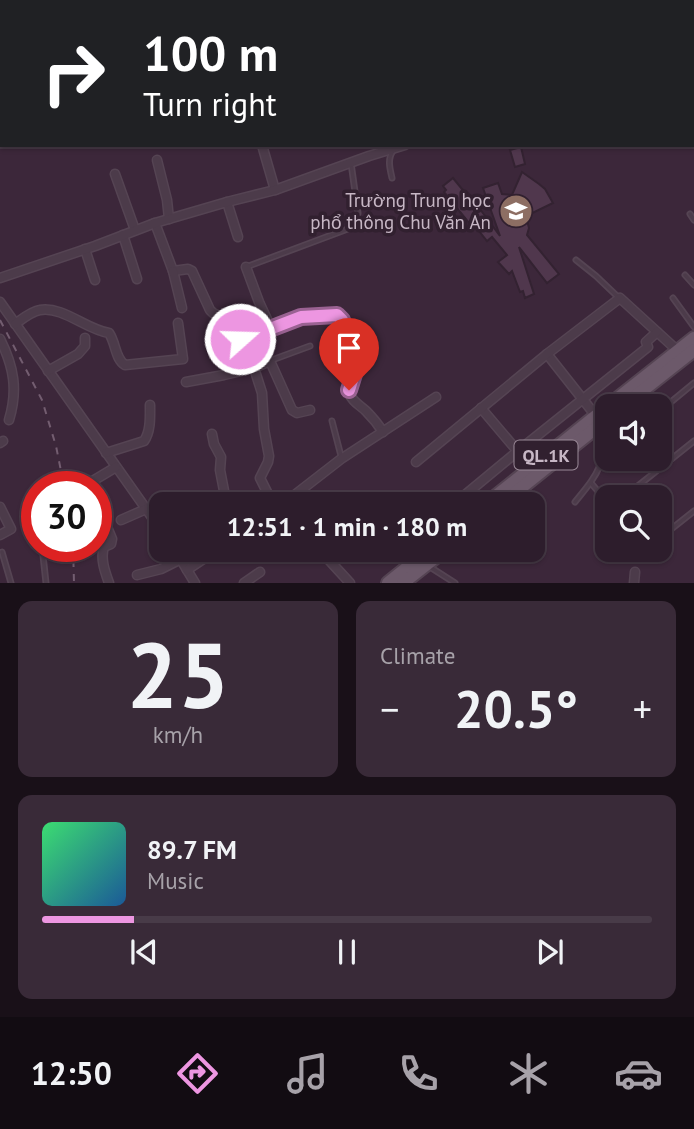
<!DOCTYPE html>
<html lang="en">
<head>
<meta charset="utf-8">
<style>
	:root { --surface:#2d1d2c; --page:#392a38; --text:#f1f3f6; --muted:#a7a2a9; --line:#483b48; --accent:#ed96e1 }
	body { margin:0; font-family:"PT Sans",sans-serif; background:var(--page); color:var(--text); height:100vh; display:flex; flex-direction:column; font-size:26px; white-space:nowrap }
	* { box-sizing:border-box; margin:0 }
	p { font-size:23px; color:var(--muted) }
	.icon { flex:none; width:38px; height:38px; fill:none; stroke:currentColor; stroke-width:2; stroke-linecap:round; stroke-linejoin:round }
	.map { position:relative; height:583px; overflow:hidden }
	.panel { display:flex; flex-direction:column; gap:18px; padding:18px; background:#191018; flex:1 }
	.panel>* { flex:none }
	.hud { position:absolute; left:0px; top:0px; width:695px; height:147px; box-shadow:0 2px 5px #0004,0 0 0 2px var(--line); background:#202124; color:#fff; overflow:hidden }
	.controls { position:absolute; left:595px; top:394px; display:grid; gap:14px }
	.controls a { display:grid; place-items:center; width:77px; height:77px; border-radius:14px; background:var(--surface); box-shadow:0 2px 5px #0004,0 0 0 2px var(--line); font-size:35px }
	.speed { position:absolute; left:21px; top:471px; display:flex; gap:14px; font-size:35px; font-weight:700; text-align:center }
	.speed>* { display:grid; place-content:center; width:91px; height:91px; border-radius:50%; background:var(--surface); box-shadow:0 2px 5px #0004,0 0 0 2px var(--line); line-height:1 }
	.speed .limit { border:10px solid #d22; background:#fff; color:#111 }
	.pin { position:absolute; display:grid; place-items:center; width:60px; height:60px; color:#fff; margin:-72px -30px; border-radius:50% 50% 50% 0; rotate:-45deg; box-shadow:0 0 7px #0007 }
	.pin .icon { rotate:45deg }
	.me { position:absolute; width:77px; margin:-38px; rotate:70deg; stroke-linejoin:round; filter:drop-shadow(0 0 5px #0008) }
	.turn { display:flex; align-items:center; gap:24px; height:147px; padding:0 28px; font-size:32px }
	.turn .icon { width:91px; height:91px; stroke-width:2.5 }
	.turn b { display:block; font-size:49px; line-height:60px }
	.big { font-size:52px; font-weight:700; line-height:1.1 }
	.panel .widget { flex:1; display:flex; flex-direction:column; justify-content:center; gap:10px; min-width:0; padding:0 24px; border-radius:14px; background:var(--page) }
	.panel .dial { align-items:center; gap:0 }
	.dial b { font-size:91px; line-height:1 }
	.song { display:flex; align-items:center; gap:21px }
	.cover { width:84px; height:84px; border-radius:10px; background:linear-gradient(135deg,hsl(140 70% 55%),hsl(210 70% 35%)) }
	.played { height:7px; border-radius:4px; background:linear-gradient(90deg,var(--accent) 15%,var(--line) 15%) }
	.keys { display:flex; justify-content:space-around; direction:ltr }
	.heat { display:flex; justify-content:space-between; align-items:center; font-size:38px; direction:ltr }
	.panel .tiles { flex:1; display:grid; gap:18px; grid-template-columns:1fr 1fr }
	.widget:last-child { grid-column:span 2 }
	.trip { position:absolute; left:149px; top:492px; width:396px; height:70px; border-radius:14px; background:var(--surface); box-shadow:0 2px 5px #0004,0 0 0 2px var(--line); font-weight:700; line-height:70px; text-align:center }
	.dock { display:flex; height:112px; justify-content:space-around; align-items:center; background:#120c12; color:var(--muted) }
	.dock .icon { width:49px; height:49px }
	.dock .on { color:var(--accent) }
	.dock b { font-size:32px; color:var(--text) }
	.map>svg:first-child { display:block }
	.building { fill:#50374d; stroke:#332231; stroke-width:2 }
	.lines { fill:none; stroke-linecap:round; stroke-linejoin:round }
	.lane-casing { stroke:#554453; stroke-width:7 }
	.street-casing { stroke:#554453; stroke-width:11 }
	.primary-casing { stroke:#554453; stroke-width:16 }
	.lane { stroke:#4c3b4a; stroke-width:3.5 }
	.street { stroke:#4c3b4a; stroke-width:8 }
	.primary { stroke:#6c596a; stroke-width:12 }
	.rail { stroke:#735d70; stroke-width:2; stroke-dasharray:7 7; stroke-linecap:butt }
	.route-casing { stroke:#9a6292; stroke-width:18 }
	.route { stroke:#ed96e1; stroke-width:12 }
	.labels { text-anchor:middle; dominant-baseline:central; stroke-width:7; stroke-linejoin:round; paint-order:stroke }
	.shield { fill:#31202f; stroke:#9a8a98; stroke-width:2 }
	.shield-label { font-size:18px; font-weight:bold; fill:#c7b7c5 }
	.poi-label { font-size:19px; fill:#c7b7c5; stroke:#31202f; text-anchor:end }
</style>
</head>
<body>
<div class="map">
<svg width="694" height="583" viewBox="0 0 694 583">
	<rect width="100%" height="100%" fill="#3c273a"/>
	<g class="building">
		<path d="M521,147L525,164L515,167L510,150Z"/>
		<path d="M522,172L539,184L545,189L553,203L526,216L529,228L527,235L559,274L547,283L519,247L534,294L525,298L523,291L520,292L512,271L509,274L498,262L507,255L492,237L487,241L471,221L469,223L444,192L446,190L443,186L453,178L466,194L468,193L500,236L483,188L498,183L502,194L512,195Z"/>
	</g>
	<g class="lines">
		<defs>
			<g id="lane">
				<path d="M392,178C390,169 387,159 393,151"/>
				<path d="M690,214L694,220"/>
				<path d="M576,260L596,276L618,297"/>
				<path d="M246,267L353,227L356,224L358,213L351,163"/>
				<path d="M685,275L694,285"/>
				<path d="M673,298L694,327"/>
				<path d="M272,360L310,346"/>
				<path d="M660,411L694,383"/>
				<path d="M332,421L341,456"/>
				<path d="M591,483L607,502"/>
				<path d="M624,497L694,441"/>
				<path d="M575,502C596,476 609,463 599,428"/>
				<path d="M660,538L694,511"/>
				<path d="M42,546L46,583"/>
				<path d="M2,552L11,583"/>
				<path d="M430,567L455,583"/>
			</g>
			<g id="street">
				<path d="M130,0L136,2"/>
				<path d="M108,2V0"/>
				<path d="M176,2L177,0"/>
				<path d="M234,2L235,0"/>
				<path d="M693,50L694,49"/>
				<path d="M0,129H2"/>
				<path d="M262,145L275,190"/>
				<path d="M157,160L167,200L169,219"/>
				<path d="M115,174L135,230"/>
				<path d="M227,202L238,237"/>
				<path d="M155,223L173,271L188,269L192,271L210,310L213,313L226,319L241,339L301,317L333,315L340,317C345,324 355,360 355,369C354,377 347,388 350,395C353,402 361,406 366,411C372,417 378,424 383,432"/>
				<path d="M123,235L137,279"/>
				<path d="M85,249L95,280"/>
				<path d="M246,267L259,302L271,328"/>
				<path d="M173,271L182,308"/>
				<path d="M0,278L95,246L155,223L227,202L275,190L369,156L405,145"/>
				<path d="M0,302L161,530"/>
				<path d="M15,324C22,319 32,311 40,310C63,306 87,330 109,333C116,343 115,359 125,365L183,359L178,323"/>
				<path d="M0,339C14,367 18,390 9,420"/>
				<path d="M547,354L596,416"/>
				<path d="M48,371L78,354L85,346V338"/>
				<path d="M186,382L224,375L254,368"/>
				<path d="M481,408L531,467"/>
				<path d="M212,434L214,444L221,457L220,470L225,496L221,504"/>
				<path d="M0,443L3,441"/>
				<path d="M106,453L144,441C151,431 150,416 150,405"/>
				<path d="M416,462L547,354L620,298L678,351"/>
				<path d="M90,486L91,482L116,467"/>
				<path d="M225,496C240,502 253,503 268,496"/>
				<path d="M96,501L112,539L111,544L104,547C100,558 105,572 109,583"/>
				<path d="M273,504L260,478L268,462L269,456L264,429L262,393L254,368L270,361L292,410L297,413L310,410"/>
				<path d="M283,504L341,459L436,397"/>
				<path d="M454,504L518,451L648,347L646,342L657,332"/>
				<path d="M0,507L11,529L0,535"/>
				<path d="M121,520L146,509"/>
				<path d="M175,550L195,583"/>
				<path d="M396,550L411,565"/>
				<path d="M512,550L531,558"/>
				<path d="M328,559L350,583"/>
				<path d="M187,570L217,550"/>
				<path d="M137,575L161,569L181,559"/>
				<path d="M244,583L260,572"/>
				<path d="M634,583L635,572"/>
			</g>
			<g id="primary">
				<path d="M608,406L694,338"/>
				<path d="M623,406L694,350"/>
				<path d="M486,504L607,407"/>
				<path d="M501,504L607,419"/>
				<path d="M388,583L429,550"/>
				<path d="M403,583L445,550"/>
			</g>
		</defs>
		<use href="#lane" class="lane-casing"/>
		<use href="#street" class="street-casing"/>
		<use href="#primary" class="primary-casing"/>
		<use href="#lane" class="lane"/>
		<use href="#street" class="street"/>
		<use href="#primary" class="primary"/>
		<g class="rail">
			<path d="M0,320L42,400L56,446L64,486"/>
			<path d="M73,546L74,583"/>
		</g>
	</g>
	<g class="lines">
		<defs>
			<path id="route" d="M240,339H244L301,317L337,315L342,320L350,348L355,359V371L349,390"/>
		</defs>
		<use href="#route" class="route-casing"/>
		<use href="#route" class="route"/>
	</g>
	<defs>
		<symbol id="school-disc" viewBox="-11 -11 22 22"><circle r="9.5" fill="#8d6e63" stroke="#31202f"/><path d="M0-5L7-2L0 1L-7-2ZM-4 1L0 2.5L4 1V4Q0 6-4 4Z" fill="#fff"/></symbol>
	</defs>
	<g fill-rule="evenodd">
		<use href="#school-disc" x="497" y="192" width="38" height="38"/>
	</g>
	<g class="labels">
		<rect class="shield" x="514.5" y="440.5" width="63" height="29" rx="5"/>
		<g class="shield-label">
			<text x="546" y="455">QL.1K</text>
		</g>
		<g class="poi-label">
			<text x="491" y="200">Trường Trung học<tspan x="491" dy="22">phổ thông Chu Văn An</tspan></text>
		</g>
	</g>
</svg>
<div class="controls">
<a><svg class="icon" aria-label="sound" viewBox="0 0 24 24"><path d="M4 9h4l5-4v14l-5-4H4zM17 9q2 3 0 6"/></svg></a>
<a><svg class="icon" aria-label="search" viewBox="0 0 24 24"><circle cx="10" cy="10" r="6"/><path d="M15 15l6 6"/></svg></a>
</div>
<div class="speed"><div class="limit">30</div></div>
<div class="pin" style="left:349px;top:390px;background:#d93025"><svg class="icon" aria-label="arrive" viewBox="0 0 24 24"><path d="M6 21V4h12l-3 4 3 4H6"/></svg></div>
<svg class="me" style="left:240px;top:339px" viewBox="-20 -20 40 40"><circle r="17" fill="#ed96e1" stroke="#fff" stroke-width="3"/><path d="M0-11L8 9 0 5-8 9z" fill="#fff"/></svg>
<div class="trip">12:51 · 1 min · 180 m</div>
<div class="hud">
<div class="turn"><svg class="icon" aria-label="right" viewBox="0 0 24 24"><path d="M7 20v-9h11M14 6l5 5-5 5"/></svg><div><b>100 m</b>Turn right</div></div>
</div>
</div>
<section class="panel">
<div class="tiles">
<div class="widget dial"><b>25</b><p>km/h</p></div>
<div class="widget"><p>Climate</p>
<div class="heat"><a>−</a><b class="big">20.5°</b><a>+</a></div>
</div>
<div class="widget">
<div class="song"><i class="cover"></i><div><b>89.7 FM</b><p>Music</p></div></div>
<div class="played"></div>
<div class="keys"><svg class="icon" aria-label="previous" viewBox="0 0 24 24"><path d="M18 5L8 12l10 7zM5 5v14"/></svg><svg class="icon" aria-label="pause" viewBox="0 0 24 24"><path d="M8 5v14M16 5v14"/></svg><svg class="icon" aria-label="next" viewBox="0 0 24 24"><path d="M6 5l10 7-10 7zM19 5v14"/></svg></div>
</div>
</div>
</section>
<nav class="dock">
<b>12:50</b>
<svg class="icon on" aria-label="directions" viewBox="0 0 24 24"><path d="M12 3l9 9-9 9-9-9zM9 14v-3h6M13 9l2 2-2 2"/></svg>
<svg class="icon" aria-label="music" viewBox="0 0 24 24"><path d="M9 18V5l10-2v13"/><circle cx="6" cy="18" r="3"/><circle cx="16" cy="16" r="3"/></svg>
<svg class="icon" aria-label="phone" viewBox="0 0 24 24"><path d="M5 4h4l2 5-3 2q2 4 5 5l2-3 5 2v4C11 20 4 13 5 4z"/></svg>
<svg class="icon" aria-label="climate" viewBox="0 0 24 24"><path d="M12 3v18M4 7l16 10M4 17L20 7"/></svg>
<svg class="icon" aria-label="car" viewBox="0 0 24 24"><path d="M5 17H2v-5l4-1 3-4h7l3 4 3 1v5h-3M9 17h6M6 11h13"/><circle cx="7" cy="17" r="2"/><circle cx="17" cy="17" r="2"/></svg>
</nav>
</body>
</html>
